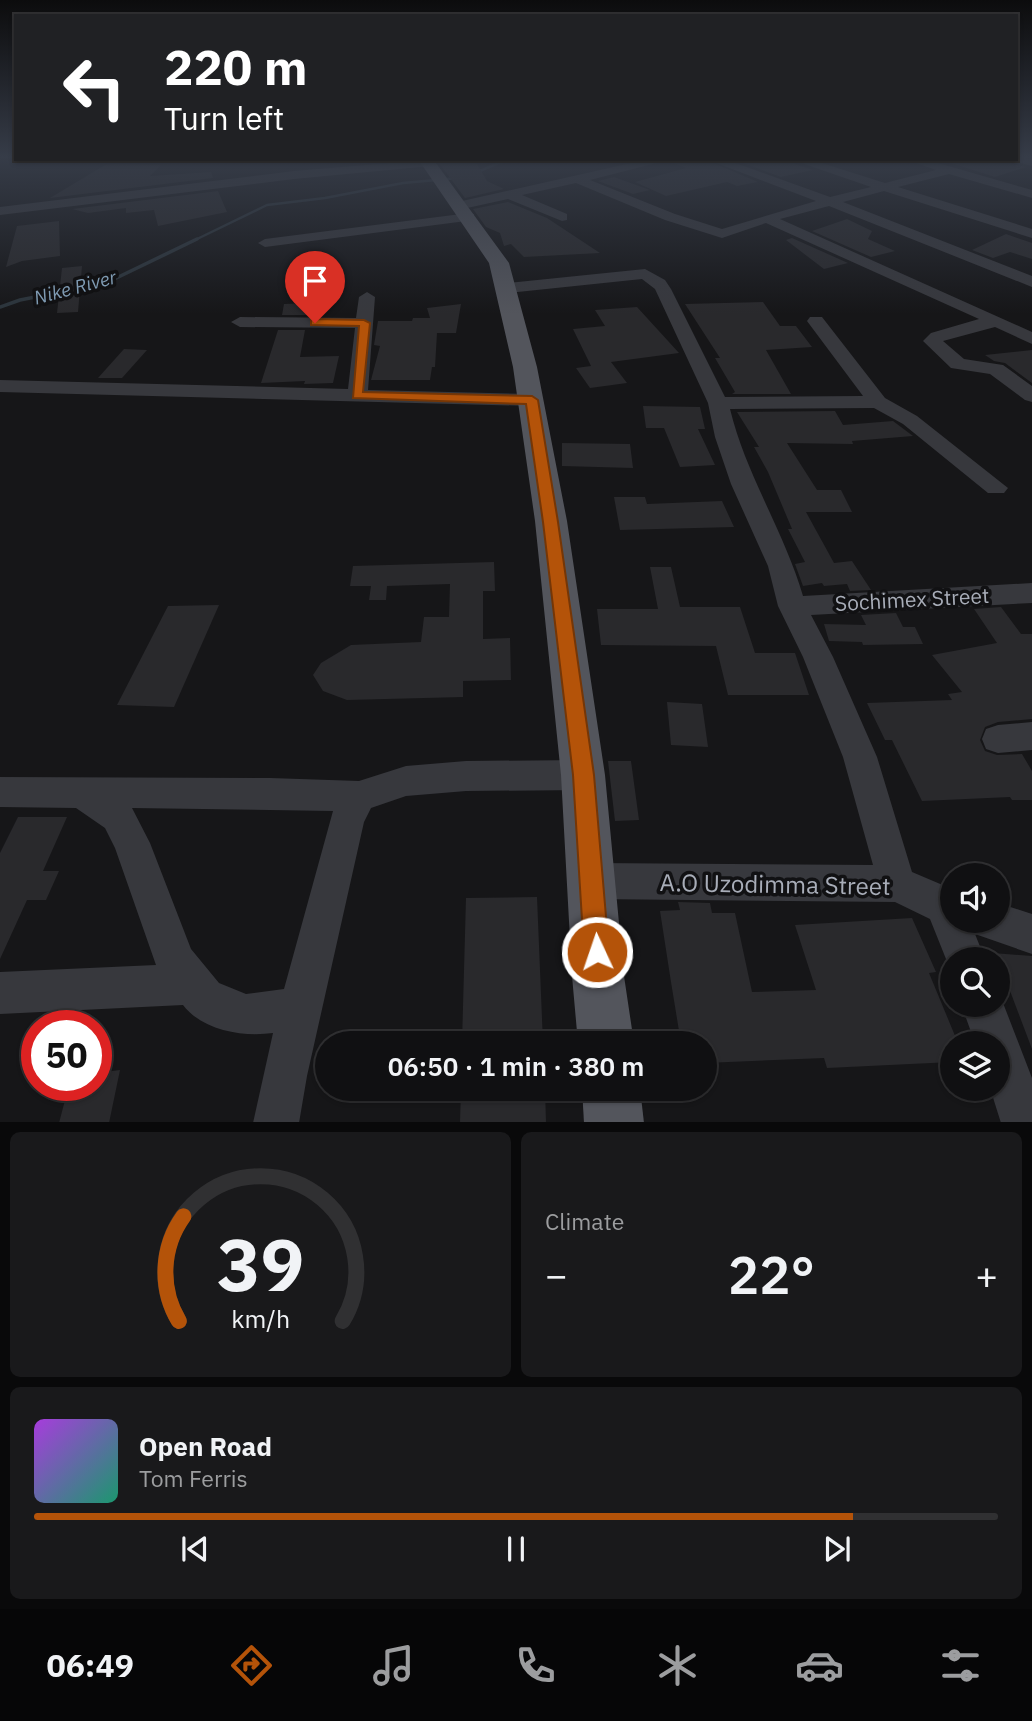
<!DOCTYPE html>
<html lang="en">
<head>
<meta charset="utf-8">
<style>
	:root { --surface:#101012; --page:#19191b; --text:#f1f3f6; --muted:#9c9d9f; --line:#303032; --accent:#b45309 }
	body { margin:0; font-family:"IBM Plex Sans",sans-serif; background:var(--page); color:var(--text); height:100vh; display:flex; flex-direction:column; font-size:26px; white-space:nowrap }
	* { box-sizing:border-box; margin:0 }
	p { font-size:23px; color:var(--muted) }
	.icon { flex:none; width:38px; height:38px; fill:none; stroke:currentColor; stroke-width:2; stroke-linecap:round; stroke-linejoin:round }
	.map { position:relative; height:1122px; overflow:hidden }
	.side { display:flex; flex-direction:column; gap:10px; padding:10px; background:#09090a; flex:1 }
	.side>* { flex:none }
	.guide { position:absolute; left:14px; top:14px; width:1004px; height:147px; border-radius:0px; box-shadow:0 2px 5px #0004,0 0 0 2px var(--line); background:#202124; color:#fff; overflow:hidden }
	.fabs { position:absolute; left:940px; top:863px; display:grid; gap:14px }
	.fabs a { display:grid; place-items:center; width:70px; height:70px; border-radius:50%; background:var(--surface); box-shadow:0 2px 5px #0004,0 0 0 2px var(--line); font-size:35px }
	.speed { position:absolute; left:21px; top:1010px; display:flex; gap:14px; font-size:35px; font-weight:700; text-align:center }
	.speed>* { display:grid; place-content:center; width:91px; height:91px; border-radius:50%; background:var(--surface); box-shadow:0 2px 5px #0004,0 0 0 2px var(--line); line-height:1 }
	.speed .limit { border:10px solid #d22; background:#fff; color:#111 }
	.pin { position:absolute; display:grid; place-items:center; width:60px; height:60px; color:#fff; margin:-72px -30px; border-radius:50% 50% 50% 0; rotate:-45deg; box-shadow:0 0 7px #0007 }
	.pin .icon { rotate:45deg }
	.me { position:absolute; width:77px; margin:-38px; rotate:357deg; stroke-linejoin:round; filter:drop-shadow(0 0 5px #0008) }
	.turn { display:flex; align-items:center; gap:24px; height:147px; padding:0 35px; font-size:32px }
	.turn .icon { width:91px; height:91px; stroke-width:2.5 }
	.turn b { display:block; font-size:49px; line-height:60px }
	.big { font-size:52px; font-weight:600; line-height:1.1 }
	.side .widget { flex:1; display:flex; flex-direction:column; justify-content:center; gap:10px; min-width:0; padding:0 24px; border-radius:10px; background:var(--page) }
	.side .dial { align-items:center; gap:0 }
	.dial svg { height:182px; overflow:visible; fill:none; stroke:var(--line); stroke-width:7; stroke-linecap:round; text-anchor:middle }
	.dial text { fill:var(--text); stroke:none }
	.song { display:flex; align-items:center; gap:21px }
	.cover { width:84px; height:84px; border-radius:10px; background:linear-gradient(135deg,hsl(280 70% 55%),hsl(160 70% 35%)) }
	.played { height:7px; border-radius:4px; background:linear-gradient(90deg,var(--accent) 85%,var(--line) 85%) }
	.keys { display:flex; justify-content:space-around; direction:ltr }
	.heat { display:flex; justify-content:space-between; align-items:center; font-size:38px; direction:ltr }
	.side .tiles { flex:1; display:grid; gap:10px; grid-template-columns:1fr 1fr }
	.widget:last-child { grid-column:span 2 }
	.trip { position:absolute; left:315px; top:1031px; width:402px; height:70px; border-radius:35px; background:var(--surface); box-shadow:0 2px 5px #0004,0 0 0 2px var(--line); font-weight:600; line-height:70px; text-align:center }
	.tab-bar { display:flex; height:112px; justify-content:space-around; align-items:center; background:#060607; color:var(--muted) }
	.tab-bar .icon { width:49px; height:49px }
	.tab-bar .selected { color:var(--accent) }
	.tab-bar b { font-size:32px; color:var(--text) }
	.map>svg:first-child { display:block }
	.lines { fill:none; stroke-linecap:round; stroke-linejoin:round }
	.stream-far1 { stroke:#2c353c; stroke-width:2.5 }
	.stream { stroke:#2c353c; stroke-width:3.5 }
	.building { fill:#29292c }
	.minor { fill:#37383d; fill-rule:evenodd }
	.major { fill:#53555c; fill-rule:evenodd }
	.route { fill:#b45309; stroke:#753606; stroke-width:2 }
	.labels { text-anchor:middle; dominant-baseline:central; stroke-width:7; stroke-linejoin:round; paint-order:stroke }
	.far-water-label { font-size:19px; font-style:italic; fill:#7f9bb3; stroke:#111113 }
	.street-label { font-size:21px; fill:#a8adb8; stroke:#111113 }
	.near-street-label { font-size:24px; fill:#a8adb8; stroke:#111113 }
</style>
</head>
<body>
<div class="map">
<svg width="1032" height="1123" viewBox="0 0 1032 1123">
	<rect width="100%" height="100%" fill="#161618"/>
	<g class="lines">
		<g class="stream-far1">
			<path d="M475,173L508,159"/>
			<path d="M193,241L267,205L325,198L403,183L458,178"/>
		</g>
		<path class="stream" d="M0,307L20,300L106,283L197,239"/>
	</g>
	<g class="building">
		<path d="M436,159H474L487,181L504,189L465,198Z"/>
		<path d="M674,159H704L758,182L737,186L727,182L666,196L635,182L686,168L671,162Z"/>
		<path d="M732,159H779L813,170L781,177Z"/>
		<path d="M952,159H1008L1012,164L1026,167L995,177L951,163Z"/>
		<path d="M115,164L161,165L150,176L211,172L213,178L50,198L105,165Z"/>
		<path d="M614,177L650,190L633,194L598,181Z"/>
		<path d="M218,191L227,212L158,226L154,210L126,213V208L88,213L72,209Z"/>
		<path d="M508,202L547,218L600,253L524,257L511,244L504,246L500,233L486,227L473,209Z"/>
		<path d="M847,219L872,231L868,239L895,251L871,257L812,231Z"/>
		<path d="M59,221L60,256L22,261L6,267L17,226Z"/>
		<path d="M1006,234L1032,243V259L1010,252L993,258L972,250Z"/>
		<path d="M792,238L848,263L824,269L786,240Z"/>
		<path d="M82,266L78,312L57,313L62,268Z"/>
		<path d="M763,302L780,326H796L812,347L766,350L791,394H732L735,392L715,358H720L685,304Z"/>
		<path d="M310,303L308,315H282L284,304Z"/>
		<path d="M461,304L456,333H437L435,367H432L430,380H371L380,346L374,345L378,321H412L413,318H430L427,308Z"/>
		<path d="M637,307L679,353L611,362L627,383L590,388L576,368L591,366L573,329L605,326L595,310Z"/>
		<path d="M278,330H305L300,357L339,356L333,383L304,384L305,381L261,383Z"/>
		<path d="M124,349L147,350L122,378H98Z"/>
		<path d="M1032,350V383L1005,363L994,361L985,355Z"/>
		<path d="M643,406L700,407L705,429H698L715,465L680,467L664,428H646Z"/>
		<path d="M835,411L843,425L893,421L913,436L852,441L853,444L787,443L817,490H841L852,512H806L834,563L852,561L871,590L850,591L847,584L824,586L822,583L803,586L795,564L805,562L788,529H792L768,472L754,447H759L737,412Z"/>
		<path d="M562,443L630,444L633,468L562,466Z"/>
		<path d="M614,497H645L647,504L722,501L734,527L620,530Z"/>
		<path d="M494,562L495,591H483V639L510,638L511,680L463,681V697L347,700L323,691L313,675L321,663L351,645L421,642L424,617H449L450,584L387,586L386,600H369L371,586H350L353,566Z"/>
		<path d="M650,567H671L680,607H740L755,653H795L809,695H728L716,646L601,645L597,609H658Z"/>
		<path d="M219,605L174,707L117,705L168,606Z"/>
		<path d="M1001,607L1021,634H1032V719L998,722L985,727L980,740L985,751L997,755L1022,754L1032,771V800H1012L1010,797L922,801L892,740H885L867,703L952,700L948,694L962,692L932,655L997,643L974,609Z"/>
		<path d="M896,613L903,627H915L923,644L863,645L862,642L829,641L824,624L866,625L861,615Z"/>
		<path d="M667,702L702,704L708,747L671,745Z"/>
		<path d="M608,761H631L639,820L615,821Z"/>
		<path d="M18,817H67L43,871H59L46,900H27L0,959V853Z"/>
		<path d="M537,897L543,1043H462L466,898Z"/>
		<path d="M678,902L710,903L712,913H735L752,992L816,990L795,925L912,918L936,972L929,973L958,1043H952V1062L827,1068L824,1058L705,1063V1043H681L671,982L660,911L680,910Z"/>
		<path d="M993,953L1032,956V1049L998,959Z"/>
		<path d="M120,1070L109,1123H59L69,1085H96V1073Z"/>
		<path d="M461,1088H545L546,1123H460Z"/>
	</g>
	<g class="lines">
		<g class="minor">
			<path d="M1017,157L1032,159V166L1013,161L1011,159Z"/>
			<path d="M170,159H182V160L176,163Z"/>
			<path d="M649,159H672L590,180L675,214L722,229L816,201L706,159H724L830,197L871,187L790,159H809L885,183L936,170L905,159H924L1032,190V198L949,174L898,187L1032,229V238L884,191L843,202L1032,276V287L829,206L780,219L1032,332V344L995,327L943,341L964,359L1003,365L1032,386V402L1025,400L990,374L951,368L923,341L931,333L979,319L766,223L722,238L665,220L576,183L522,195L567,214V220L562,221L508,199L458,210L451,206L453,203Z"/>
			<path d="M427,160L431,162V166L294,179L0,215V207L294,171Z"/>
			<path d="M469,213L474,214V220L265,247L258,243L265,239Z"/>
			<path d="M645,269L665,280L671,289L725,397L863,396L807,321L810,317H822L885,398L917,416L1008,488L1004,493H988L903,424L874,408L730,409C746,475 784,531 803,596L1032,583V603L811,615L833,657L877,757L912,872L952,889V920H998V903L1032,914V954L975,934L985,959H952V974L930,919L895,902L593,899L580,894L574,881L580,868L593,863L873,865L843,757L803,657L778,606L768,566L731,484L715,437L708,403L655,289L642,279L507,293L499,288L507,283Z"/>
			<path d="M367,292L375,297L368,390L532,394L539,396L542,400L539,404L532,406L0,392V380L348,389L355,328L240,327L231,322L240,317L356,318L359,297Z"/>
			<path d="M1032,722V750L998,753L986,749L982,739L986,729L998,725Z"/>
			<path d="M583,760L595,765L600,775L595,785L583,790L466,791L406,796L371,808L364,822L307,1076L299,1123H253L273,1033C243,1037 203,1031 183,1005L0,1014V972L156,965L115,848L105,828L76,808L0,807V777L270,778L359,781L406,766L466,761ZM132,808L333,811L284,989L246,994L219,983L191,949L150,843Z"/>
			<path d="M998,990L1032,1078V1123H1001L990,1088H998V1043H975L961,1004H998Z"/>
		</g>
		<g class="major">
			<path d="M418,159H433L509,263L537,367L567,521L605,775L624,976L634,1043H578L572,976L561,775L535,521L513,367L489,263Z"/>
			<path d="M582,1088H640L644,1123H584Z"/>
		</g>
	</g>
	<linearGradient id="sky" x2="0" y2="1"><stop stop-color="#0c0c0d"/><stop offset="0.5" stop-color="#363c48"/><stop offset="1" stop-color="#363c48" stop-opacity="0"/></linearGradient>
	<rect width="1032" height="314" fill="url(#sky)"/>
	<path class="route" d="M315,319L364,320L370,323L363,392L532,396L538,400L558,522L594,775L609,952L605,961L597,965L588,961L584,952L573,775L543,522L526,404L353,398L359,326L311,325V320Z"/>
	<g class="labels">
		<g class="far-water-label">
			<text transform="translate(75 287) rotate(-15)">Nike River</text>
		</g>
		<g class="street-label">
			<text transform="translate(912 599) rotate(-3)">Sochimex Street</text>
		</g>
		<g class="near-street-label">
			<text transform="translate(775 884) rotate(1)">A.O Uzodimma Street</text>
		</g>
	</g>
</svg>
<div class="fabs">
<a><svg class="icon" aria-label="sound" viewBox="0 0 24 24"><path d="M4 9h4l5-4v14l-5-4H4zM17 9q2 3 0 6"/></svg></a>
<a><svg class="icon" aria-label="search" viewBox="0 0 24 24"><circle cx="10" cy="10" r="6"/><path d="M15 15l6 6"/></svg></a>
<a><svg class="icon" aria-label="layers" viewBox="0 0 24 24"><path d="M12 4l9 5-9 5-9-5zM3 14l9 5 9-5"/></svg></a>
</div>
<div class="speed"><div class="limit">50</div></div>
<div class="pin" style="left:315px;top:323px;background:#d93025"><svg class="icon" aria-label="arrive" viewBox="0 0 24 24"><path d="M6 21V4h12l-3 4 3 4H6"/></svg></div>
<svg class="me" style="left:597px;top:952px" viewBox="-20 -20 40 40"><circle r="17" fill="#b45309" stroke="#fff" stroke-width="3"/><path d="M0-11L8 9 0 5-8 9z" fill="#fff"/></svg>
<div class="trip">06:50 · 1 min · 380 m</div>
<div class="guide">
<div class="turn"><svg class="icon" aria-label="left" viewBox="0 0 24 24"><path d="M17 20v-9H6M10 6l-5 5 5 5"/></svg><div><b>220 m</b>Turn left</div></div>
</div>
</div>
<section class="side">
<div class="tiles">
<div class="widget dial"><svg viewBox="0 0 100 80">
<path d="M14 69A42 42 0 1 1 86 69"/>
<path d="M14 69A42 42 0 0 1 16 23" stroke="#b45309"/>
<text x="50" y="56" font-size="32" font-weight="700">39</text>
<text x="50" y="72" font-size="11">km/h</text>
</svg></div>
<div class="widget"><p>Climate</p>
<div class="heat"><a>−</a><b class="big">22°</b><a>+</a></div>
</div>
<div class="widget">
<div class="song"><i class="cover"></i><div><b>Open Road</b><p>Tom Ferris</p></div></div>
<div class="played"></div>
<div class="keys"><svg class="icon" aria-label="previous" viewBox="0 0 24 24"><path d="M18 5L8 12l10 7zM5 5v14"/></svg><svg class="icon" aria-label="pause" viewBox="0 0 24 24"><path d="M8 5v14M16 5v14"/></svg><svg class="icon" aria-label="next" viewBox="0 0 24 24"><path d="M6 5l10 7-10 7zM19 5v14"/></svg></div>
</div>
</div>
</section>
<nav class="tab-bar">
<b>06:49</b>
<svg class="icon selected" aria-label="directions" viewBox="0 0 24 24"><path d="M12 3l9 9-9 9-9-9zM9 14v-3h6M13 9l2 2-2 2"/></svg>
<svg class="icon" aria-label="music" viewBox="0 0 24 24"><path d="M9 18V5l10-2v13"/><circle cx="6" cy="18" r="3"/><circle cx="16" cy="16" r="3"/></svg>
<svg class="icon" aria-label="phone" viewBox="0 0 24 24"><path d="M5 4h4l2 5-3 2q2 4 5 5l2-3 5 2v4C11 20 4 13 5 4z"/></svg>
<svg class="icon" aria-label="climate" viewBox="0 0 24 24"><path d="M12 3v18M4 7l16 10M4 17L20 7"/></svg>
<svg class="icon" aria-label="car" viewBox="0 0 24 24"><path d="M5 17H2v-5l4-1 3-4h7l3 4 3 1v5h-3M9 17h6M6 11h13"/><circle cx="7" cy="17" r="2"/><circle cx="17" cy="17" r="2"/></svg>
<svg class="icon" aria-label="filters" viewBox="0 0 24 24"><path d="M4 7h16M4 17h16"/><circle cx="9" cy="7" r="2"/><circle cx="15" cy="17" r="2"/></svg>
</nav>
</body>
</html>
